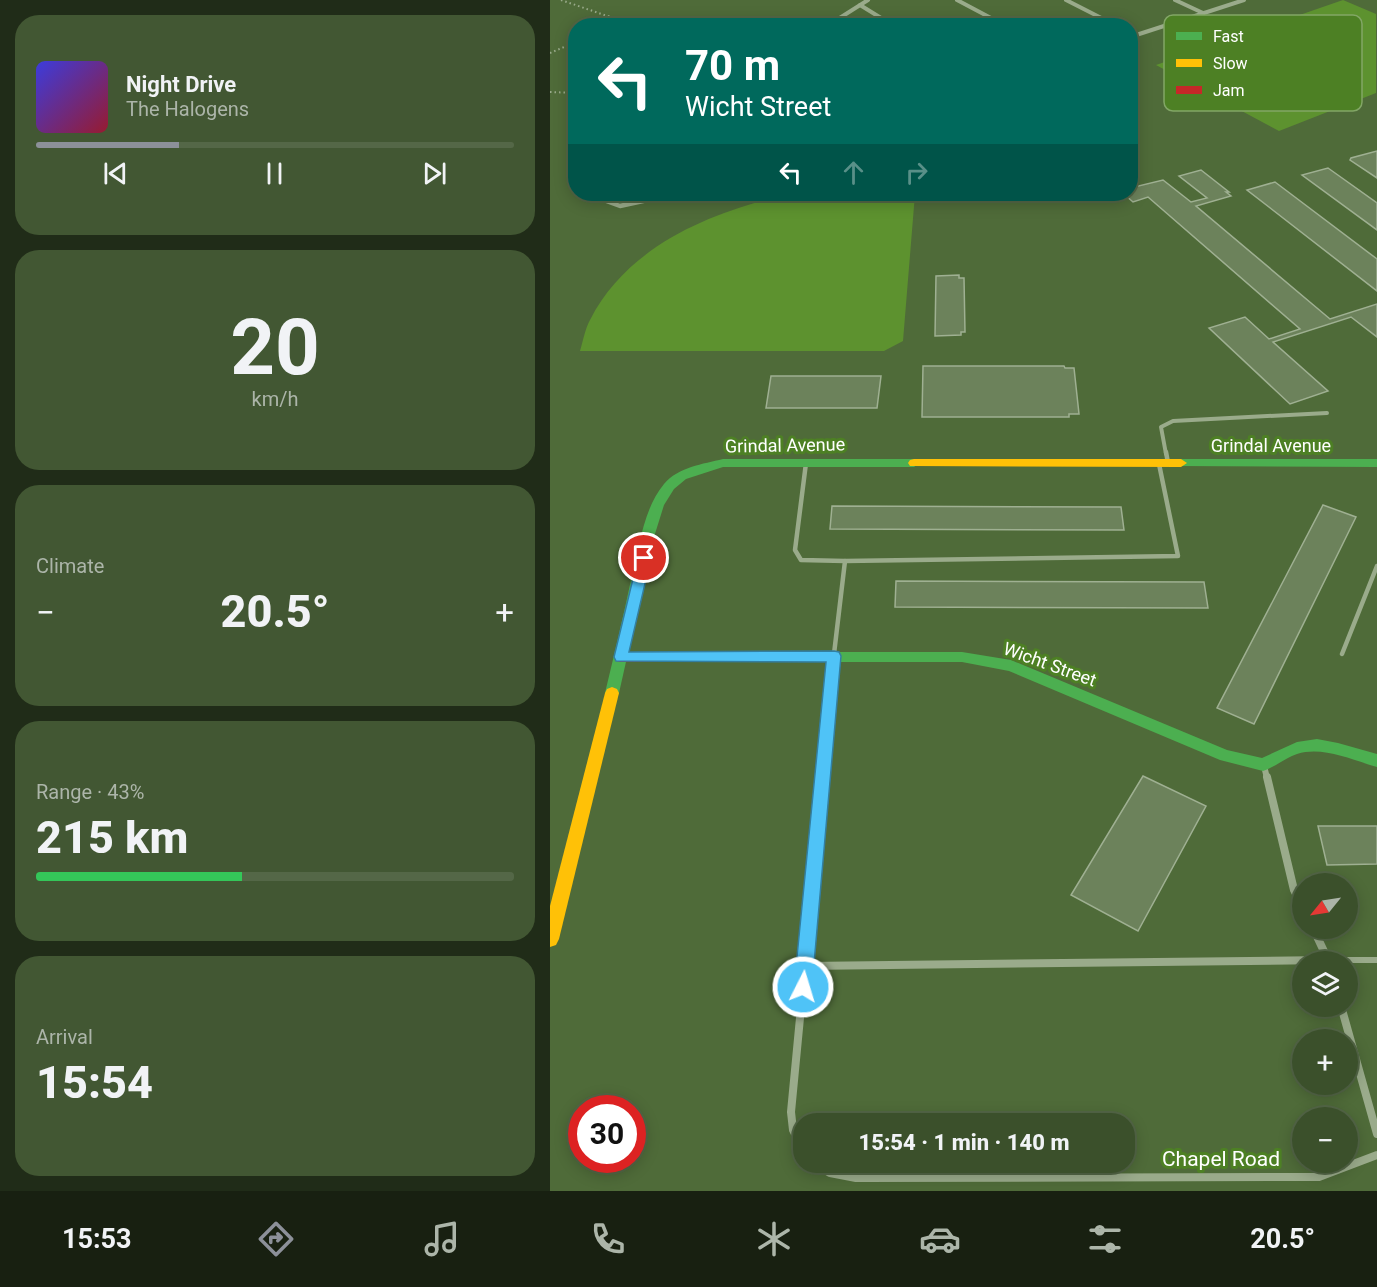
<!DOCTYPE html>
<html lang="en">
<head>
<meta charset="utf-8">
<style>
	:root { --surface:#3b502b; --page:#425733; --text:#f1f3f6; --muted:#acb5a9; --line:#546747; --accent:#8c9099 }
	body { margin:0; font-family:Roboto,sans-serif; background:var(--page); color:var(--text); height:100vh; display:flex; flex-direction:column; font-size:22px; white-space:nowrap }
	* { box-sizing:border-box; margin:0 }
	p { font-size:20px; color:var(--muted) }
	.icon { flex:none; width:33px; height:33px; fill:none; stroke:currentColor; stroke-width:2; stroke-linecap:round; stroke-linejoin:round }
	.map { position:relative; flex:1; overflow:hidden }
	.sheet { display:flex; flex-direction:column; gap:15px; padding:15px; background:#202c18; width:550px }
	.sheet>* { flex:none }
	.guide { position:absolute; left:18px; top:18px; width:570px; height:183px; border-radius:24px; box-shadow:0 3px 15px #0003,0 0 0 2px var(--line); background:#00695c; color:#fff; overflow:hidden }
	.needle { width:39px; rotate:240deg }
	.controls { position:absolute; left:742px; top:873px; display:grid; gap:12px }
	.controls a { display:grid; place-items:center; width:66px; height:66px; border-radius:50%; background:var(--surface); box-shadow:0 3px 15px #0003,0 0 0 2px var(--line); font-size:30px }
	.speed { position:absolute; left:18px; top:1095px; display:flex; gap:12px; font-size:30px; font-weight:700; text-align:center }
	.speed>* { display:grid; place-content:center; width:78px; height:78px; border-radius:50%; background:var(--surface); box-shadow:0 3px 15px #0003,0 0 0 2px var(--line); line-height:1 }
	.speed .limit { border:9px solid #d22; background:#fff; color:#111 }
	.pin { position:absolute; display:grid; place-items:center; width:51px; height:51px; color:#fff; margin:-26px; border:3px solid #fff; border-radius:50%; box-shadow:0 2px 6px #0007 }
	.me { position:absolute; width:66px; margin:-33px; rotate:5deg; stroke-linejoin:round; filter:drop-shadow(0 0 4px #0008) }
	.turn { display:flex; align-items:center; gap:21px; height:126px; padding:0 18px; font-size:27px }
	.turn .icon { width:78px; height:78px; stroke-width:2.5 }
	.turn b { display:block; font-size:42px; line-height:51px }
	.lanes { display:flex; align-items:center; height:57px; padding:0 18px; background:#0003; justify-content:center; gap:30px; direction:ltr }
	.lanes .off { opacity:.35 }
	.big { font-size:45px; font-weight:800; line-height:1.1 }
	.sheet .tile { flex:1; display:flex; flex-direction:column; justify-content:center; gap:9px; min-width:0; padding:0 21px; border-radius:24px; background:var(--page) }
	.sheet .dial { align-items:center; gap:0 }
	.dial b { font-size:78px; line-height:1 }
	.song { display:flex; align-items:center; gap:18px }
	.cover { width:72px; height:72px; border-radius:9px; background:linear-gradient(135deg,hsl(240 70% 55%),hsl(350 70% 35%)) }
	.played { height:6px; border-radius:3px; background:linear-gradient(90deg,var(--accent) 30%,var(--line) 30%) }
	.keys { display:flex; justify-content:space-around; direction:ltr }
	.heat { display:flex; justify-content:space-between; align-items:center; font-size:33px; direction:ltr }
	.charge { height:9px; border-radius:4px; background:linear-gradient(90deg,#34c759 43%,var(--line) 0) }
	.trip { position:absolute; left:243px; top:1113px; width:342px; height:60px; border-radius:24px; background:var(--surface); box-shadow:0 3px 15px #0003,0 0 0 2px var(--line); font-weight:800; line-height:60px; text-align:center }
	.dock { display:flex; height:96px; justify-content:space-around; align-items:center; background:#182011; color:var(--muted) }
	.dock .icon { width:42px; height:42px }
	.dock .active { color:var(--accent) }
	.dock b { font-size:27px; color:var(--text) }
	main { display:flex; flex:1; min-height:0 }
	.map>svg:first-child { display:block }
	.green { fill:#5d922f }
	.building { fill:#6c825b; stroke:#9fb092; stroke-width:1.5 }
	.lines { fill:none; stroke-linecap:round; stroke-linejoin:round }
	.path { stroke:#9aab8b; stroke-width:2; stroke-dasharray:1.5 3; stroke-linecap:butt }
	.lane-far2 { stroke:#9aab8b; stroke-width:4 }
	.lane-far1 { stroke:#9aab8b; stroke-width:4.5 }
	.lane { stroke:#9aab8b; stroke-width:6 }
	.street-far3 { stroke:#9aab8b; stroke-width:4 }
	.street-far2 { stroke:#9aab8b; stroke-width:4.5 }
	.street-far1 { stroke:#9aab8b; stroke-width:6 }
	.street { stroke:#9aab8b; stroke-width:8 }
	.fast { fill:#4caf50; fill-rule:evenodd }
	.slow { fill:#ffc107; fill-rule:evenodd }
	.jam { fill:#c62828; fill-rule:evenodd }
	.route { fill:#4fc3f7; stroke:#337fa1; stroke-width:1.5 }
	.labels { text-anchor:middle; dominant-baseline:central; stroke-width:6; stroke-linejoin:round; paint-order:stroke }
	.street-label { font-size:18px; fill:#fff; stroke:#4d8024 }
	.near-street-label { font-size:21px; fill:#fff; stroke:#4d8024 }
	.key { fill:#4d8024; stroke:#82a666; stroke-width:1.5 }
	.key-label { font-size:16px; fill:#fff }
</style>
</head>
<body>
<main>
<section class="sheet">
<div class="tile">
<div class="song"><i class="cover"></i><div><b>Night Drive</b><p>The Halogens</p></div></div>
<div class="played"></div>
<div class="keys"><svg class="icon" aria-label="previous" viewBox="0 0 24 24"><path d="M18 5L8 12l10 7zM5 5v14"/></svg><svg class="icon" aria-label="pause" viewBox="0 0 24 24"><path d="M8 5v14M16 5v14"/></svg><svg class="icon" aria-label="next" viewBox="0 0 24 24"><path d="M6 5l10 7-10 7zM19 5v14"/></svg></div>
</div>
<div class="tile dial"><b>20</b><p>km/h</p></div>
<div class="tile"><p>Climate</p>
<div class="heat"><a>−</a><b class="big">20.5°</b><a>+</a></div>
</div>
<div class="tile"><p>Range · 43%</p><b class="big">215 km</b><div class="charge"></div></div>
<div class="tile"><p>Arrival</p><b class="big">15:54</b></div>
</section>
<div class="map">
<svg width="827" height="1191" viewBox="0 0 827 1191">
	<rect width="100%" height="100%" fill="#4f6b39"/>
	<g class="green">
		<path d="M793,0L826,14V93L729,131L606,65Z"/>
		<path d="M239,194H365L353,341L334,351H30C33,341 35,329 40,320C78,245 162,212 239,194Z"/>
	</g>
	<g class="building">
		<path d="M827,151V178L800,160L801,158Z"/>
		<path d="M778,168L827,203V230L752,175Z"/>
		<path d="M651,170L679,192H676L681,196L646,206L780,319L827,304V337L801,317L723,342L778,391L740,404L659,328L695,317L719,339L750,329L598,197L583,202L574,194H580V188L613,180L641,202L657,198L629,176Z"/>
		<path d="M725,182L827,259V291L697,190Z"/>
		<path d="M409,275V278H414L415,332H411V335L385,336L386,276Z"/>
		<path d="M373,366H514L515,368H524L529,414H519V417H372Z"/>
		<path d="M221,376H331L327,408H216Z"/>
		<path d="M773,505L806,517L704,724L667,708Z"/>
		<path d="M282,506L571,507L574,530L280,529Z"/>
		<path d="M346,581L654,582L658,608L345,607Z"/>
		<path d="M593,776L656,806L588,931L521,895Z"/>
		<path d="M768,826H827V864L777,865Z"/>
	</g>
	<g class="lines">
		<g class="path">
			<path d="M11,0L86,26"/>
			<path d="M57,26L59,15"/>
			<path d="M0,53L26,42"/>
			<path d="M0,92L26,93"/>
		</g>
		<path class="lane-far2" d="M616,454L611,427L623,421L777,413"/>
		<g class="lane-far1">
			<path d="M616,452L618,463"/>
			<path d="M256,463L245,550L251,560L295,561L284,654"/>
			<path d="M295,561L628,556L609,464"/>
			<path d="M792,654L827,566"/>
		</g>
		<path class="lane" d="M779,960H827"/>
		<g class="street-far3">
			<path d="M407,0L456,26"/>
			<path d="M516,0L567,26"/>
			<path d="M625,0L653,13"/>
			<path d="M310,5L344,26"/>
			<path d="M277,26L318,0"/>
			<path d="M580,37L694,0"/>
			<path d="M42,194L50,200"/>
			<path d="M102,200L119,194"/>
		</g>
		<path class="street-far2" d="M48,198L70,206L107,198"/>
		<g class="street-far1">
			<path d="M714,766L717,778"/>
			<path d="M273,778L284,657"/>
		</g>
		<g class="street">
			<path d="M717,777L744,890L753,908"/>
			<path d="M763,928L779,962"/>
			<path d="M255,966L779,960"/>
			<path d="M791,1006L827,1134"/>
			<path d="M254,1152L243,1130L241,1112L273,777"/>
			<path d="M262,1162L280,1173L306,1178L769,1177L827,1155"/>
		</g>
		<g class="fast">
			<path d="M173,459H364L370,463L364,467H173L136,479L124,489L114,505L104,537L69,693L67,697L62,699L57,697L55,693C64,655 73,618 81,580C89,549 93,509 114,484C128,467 153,464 173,459Z"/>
			<path d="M631,459H827V467L627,466L625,463L627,460Z"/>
			<path d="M253,652H412L461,660L677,750L712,758L747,742L767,739L788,743L827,754V767C802,760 773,746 747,754C735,758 725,767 713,771L670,760L459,671L412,662H253L248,661L246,657L248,653Z"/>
		</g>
		<g class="slow">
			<path d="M364,459H631L637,463L631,467L360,466L358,463L360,460Z"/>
			<path d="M62,687L67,689L69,693L9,939L6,945L0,947V906L55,693L57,689Z"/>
		</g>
		<path class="jam" d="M71,652H253L258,653L260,657L258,661L253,662H71L66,661L64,657L66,653Z"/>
	</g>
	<path class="route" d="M94,553L101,558L79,652L284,651L289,652L291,656L262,987L259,993L253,996L247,993L244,987L276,662L66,661L64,657L88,558Z"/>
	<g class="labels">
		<g class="street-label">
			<text transform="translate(235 445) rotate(-1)">Grindal Avenue</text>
			<text x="721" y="445">Grindal Avenue</text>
			<text transform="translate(500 664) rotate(20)">Wicht Street</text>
		</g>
		<g class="near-street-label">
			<text x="671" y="1159">Chapel Road</text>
		</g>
	</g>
	<rect x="614" y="15" width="198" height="96" rx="9" class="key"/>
	<rect x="626" y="32" width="26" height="8" fill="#4caf50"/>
	<rect x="626" y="59" width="26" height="8" fill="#ffc107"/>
	<rect x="626" y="86" width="26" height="8" fill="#c62828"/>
	<g class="key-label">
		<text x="663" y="42">Fast</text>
		<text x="663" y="69">Slow</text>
		<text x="663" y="96">Jam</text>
	</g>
</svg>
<div class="controls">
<a><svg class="needle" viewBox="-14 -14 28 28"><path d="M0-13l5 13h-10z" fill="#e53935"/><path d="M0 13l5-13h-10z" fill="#acb5a9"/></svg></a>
<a><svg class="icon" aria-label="layers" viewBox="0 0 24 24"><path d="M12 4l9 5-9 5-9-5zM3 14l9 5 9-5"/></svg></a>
<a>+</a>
<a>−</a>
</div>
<div class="speed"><div class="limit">30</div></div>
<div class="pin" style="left:94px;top:558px;background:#d93025"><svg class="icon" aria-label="arrive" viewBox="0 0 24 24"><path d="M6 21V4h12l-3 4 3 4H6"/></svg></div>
<svg class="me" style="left:253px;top:987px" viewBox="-20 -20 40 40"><circle r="17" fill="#4fc3f7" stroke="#fff" stroke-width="3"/><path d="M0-11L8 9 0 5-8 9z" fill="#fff"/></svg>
<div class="trip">15:54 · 1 min · 140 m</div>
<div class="guide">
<div class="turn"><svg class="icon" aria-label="left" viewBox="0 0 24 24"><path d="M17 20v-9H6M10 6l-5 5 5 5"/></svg><div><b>70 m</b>Wicht Street</div></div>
<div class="lanes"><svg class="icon" aria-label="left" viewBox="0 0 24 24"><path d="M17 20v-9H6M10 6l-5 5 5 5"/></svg><svg class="icon off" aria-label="ahead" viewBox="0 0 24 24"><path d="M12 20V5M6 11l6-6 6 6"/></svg><svg class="icon off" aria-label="right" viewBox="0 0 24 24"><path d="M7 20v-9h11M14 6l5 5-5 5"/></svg></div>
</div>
</div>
</main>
<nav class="dock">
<b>15:53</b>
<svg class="icon active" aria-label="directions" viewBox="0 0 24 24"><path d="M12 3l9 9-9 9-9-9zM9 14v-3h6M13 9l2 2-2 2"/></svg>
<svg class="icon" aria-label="music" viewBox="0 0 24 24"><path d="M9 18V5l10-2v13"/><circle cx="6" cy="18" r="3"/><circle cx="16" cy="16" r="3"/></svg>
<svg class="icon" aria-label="phone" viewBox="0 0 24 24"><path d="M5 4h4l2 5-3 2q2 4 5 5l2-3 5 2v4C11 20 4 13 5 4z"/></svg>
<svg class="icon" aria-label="climate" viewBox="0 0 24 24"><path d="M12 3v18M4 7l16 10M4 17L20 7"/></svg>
<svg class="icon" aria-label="car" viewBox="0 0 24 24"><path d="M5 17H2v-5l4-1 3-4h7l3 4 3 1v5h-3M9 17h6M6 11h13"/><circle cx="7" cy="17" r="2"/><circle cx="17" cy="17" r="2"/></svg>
<svg class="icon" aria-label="filters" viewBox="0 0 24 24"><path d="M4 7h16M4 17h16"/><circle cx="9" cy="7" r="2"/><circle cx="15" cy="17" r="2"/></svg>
<b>20.5°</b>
</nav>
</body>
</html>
